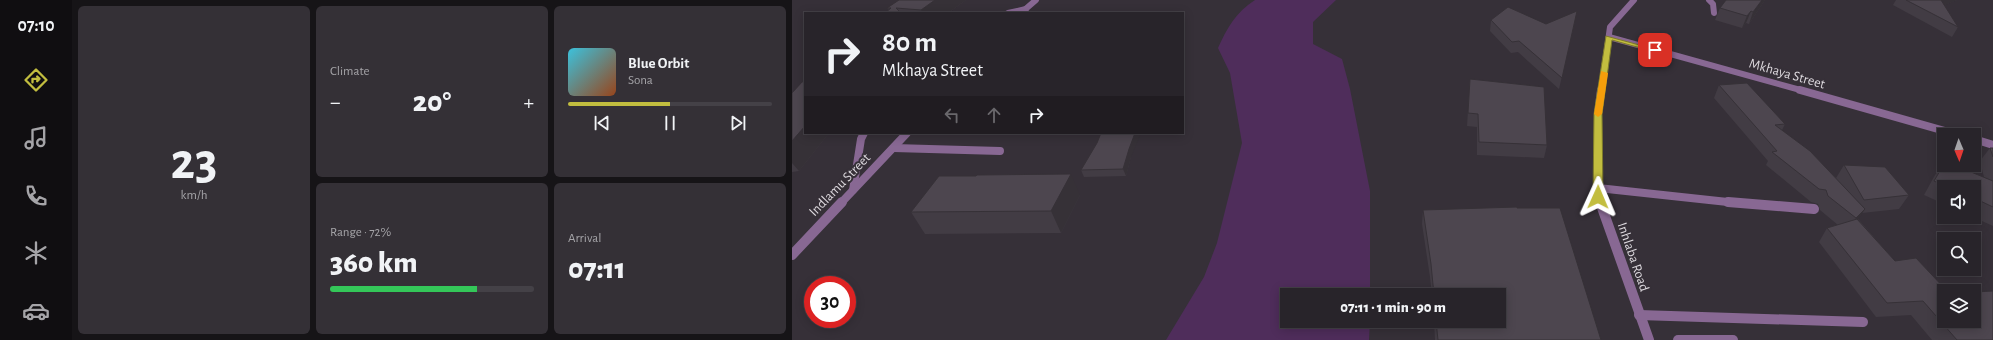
<!DOCTYPE html>
<html lang="en">
<head>
<meta charset="utf-8">
<style>
	:root { --surface:#28242a; --page:#343036; --text:#f1f3f6; --muted:#a5a4a8; --line:#444147; --accent:#c2bd3f }
	body { margin:0; font-family:"Alegreya Sans",sans-serif; background:var(--page); color:var(--text); height:100vh; display:flex; flex-direction:column; font-size:15px; white-space:nowrap }
	* { box-sizing:border-box; margin:0 }
	p { font-size:13px; color:var(--muted) }
	.icon { flex:none; width:22px; height:22px; fill:none; stroke:currentColor; stroke-width:2; stroke-linecap:round; stroke-linejoin:round }
	.map { position:relative; flex:1; overflow:hidden }
	.details { display:flex; flex-direction:column; gap:6px; padding:6px; background:#161417; width:720px }
	.details>* { flex:none }
	.banner { position:absolute; left:12px; top:12px; width:380px; height:122px; border-radius:0px; box-shadow:0 2px 10px #0003,0 0 0 1px var(--line); background:#28242a; color:var(--text); overflow:hidden }
	.needle { width:26px; rotate:178deg }
	.buttons { position:absolute; left:1145px; top:128px; display:grid; gap:8px }
	.buttons a { display:grid; place-items:center; width:44px; height:44px; border-radius:0px; background:var(--surface); box-shadow:0 2px 10px #0003,0 0 0 1px var(--line); font-size:20px }
	.speed { position:absolute; left:12px; top:276px; display:flex; gap:8px; font-size:20px; font-weight:700; text-align:center }
	.speed>* { display:grid; place-content:center; width:52px; height:52px; border-radius:50%; background:var(--surface); box-shadow:0 2px 10px #0003,0 0 0 1px var(--line); line-height:1 }
	.speed .limit { border:6px solid #d22; background:#fff; color:#111 }
	.pin { position:absolute; display:grid; place-items:center; width:34px; height:34px; color:#fff; margin:-17px; border-radius:8px; box-shadow:0 2px 6px #0006 }
	.me { position:absolute; width:44px; margin:-22px; rotate:1deg; stroke-linejoin:round; filter:drop-shadow(0 0 3px #0008) }
	.turn { display:flex; align-items:center; gap:14px; height:84px; padding:0 12px; font-size:18px }
	.turn .icon { width:52px; height:52px; stroke-width:2.5 }
	.turn b { display:block; font-size:28px; line-height:34px }
	.lanes { display:flex; align-items:center; height:38px; padding:0 12px; background:#0003; justify-content:center; gap:20px; direction:ltr }
	.lanes .off { opacity:.35 }
	.big { font-size:30px; font-weight:800; line-height:1.1 }
	.details .card { flex:1; display:flex; flex-direction:column; justify-content:center; gap:6px; min-width:0; padding:0 14px; border-radius:6px; background:var(--page) }
	.details .dial { align-items:center; gap:0 }
	.dial b { font-size:52px; line-height:1 }
	.song { display:flex; align-items:center; gap:12px }
	.cover { width:48px; height:48px; border-radius:6px; background:linear-gradient(135deg,hsl(190 70% 55%),hsl(20 70% 35%)) }
	.played { height:4px; border-radius:2px; background:linear-gradient(90deg,var(--accent) 50%,var(--line) 50%) }
	.keys { display:flex; justify-content:space-around; direction:ltr }
	.heat { display:flex; justify-content:space-between; align-items:center; font-size:22px; direction:ltr }
	.charge { height:6px; border-radius:3px; background:linear-gradient(90deg,#34c759 72%,var(--line) 0) }
	.details .tiles { flex:1; display:grid; gap:6px; grid-template-columns:repeat(3,1fr) }
	.card:first-child { grid-row:span 2 }
	.trip { position:absolute; left:488px; top:288px; width:226px; height:40px; border-radius:0px; background:var(--surface); box-shadow:0 2px 10px #0003,0 0 0 1px var(--line); font-weight:800; line-height:40px; text-align:center }
	main { display:flex; flex:1; min-height:0 }
	.menu { display:flex; flex-direction:column; width:72px; justify-content:space-around; align-items:center; background:#100e11; color:var(--muted) }
	.menu .icon { width:28px; height:28px }
	.menu .selected { color:var(--accent) }
	.menu b { font-size:18px; color:var(--text) }
	.map>svg:first-child { display:block }
	.green { fill:#4f2d5b }
	.lines { fill:none; stroke-linecap:round; stroke-linejoin:round }
	.service-far1 { stroke:#886893; stroke-width:6 }
	.service { stroke:#886893; stroke-width:8 }
	.minor-far2 { stroke:#886893; stroke-width:6 }
	.minor-far1 { stroke:#886893; stroke-width:8 }
	.minor { stroke:#886893; stroke-width:10 }
	.wall { fill:#423c44 }
	.shaded-wall { fill:#363137 }
	.building { fill:#4d464f; stroke:#363137 }
	.route { fill:#c2bd3f; stroke:#7e7b29 }
	.slow { fill:#f59e0b }
	.labels { text-anchor:middle; dominant-baseline:central; stroke-width:4; stroke-linejoin:round; paint-order:stroke }
	.street-label { font-size:14px; fill:#ddd9de; stroke:#363038 }
</style>
</head>
<body>
<main>
<nav class="menu">
<b>07:10</b>
<svg class="icon selected" aria-label="directions" viewBox="0 0 24 24"><path d="M12 3l9 9-9 9-9-9zM9 14v-3h6M13 9l2 2-2 2"/></svg>
<svg class="icon" aria-label="music" viewBox="0 0 24 24"><path d="M9 18V5l10-2v13"/><circle cx="6" cy="18" r="3"/><circle cx="16" cy="16" r="3"/></svg>
<svg class="icon" aria-label="phone" viewBox="0 0 24 24"><path d="M5 4h4l2 5-3 2q2 4 5 5l2-3 5 2v4C11 20 4 13 5 4z"/></svg>
<svg class="icon" aria-label="climate" viewBox="0 0 24 24"><path d="M12 3v18M4 7l16 10M4 17L20 7"/></svg>
<svg class="icon" aria-label="car" viewBox="0 0 24 24"><path d="M5 17H2v-5l4-1 3-4h7l3 4 3 1v5h-3M9 17h6M6 11h13"/><circle cx="7" cy="17" r="2"/><circle cx="17" cy="17" r="2"/></svg>
</nav>
<section class="details">
<div class="tiles">
<div class="card dial"><b>23</b><p>km/h</p></div>
<div class="card"><p>Climate</p>
<div class="heat"><a>−</a><b class="big">20°</b><a>+</a></div>
</div>
<div class="card">
<div class="song"><i class="cover"></i><div><b>Blue Orbit</b><p>Sona</p></div></div>
<div class="played"></div>
<div class="keys"><svg class="icon" aria-label="previous" viewBox="0 0 24 24"><path d="M18 5L8 12l10 7zM5 5v14"/></svg><svg class="icon" aria-label="pause" viewBox="0 0 24 24"><path d="M8 5v14M16 5v14"/></svg><svg class="icon" aria-label="next" viewBox="0 0 24 24"><path d="M6 5l10 7-10 7zM19 5v14"/></svg></div>
</div>
<div class="card"><p>Range · 72%</p><b class="big">360 km</b><div class="charge"></div></div>
<div class="card"><p>Arrival</p><b class="big">07:11</b></div>
</div>
</section>
<div class="map">
<svg width="1201" height="340" viewBox="0 0 1201 340">
	<rect width="100%" height="100%" fill="#363038"/>
	<path class="green" d="M463,0H544L521,22V44L550,59L558,89L578,191V295H495V321H578L577,340H374L412,277L425,243L450,143L438,73L426,48C435,28 444,12 463,0Z"/>
	<g class="lines">
		<path class="service-far1" d="M216,13L234,9"/>
		<g class="service">
			<path d="M102,148L208,151"/>
			<path d="M61,190L69,139L72,133"/>
		</g>
		<g class="minor-far2">
			<path d="M917,0L921,4L922,13"/>
			<path d="M229,13L244,0"/>
			<path d="M817,37L1012,91"/>
			<path d="M809,91L818,27L842,0"/>
		</g>
		<g class="minor-far1">
			<path d="M1008,90L1167,135"/>
			<path d="M1182,139L1201,145"/>
			<path d="M806,188L945,203"/>
			<path d="M49,203L115,133"/>
			<path d="M808,203L806,197V114L809,90"/>
		</g>
		<g class="minor">
			<path d="M808,202L857,340"/>
			<path d="M936,202L1022,209"/>
			<path d="M0,255L50,202"/>
			<path d="M847,315L1071,322"/>
			<path d="M886,340H941"/>
		</g>
	</g>
	<g class="wall">
		<path d="M174,0L156,13H93L97,10L95,8Z"/>
		<path d="M934,0H973L957,24L954,23L950,28L923,20L928,8Z"/>
		<path d="M1104,0H1165L1152,5L1166,27L1160,37L1101,5Z"/>
		<path d="M699,20L754,24L783,21L767,89L726,52L719,53L698,31Z"/>
		<path d="M678,79L755,145L752,158L685,155V127L675,126Z"/>
		<path d="M927,85L993,124L990,130L1044,178L1052,165L1117,195L1107,209L1070,213L1066,219L1103,261L1201,340H1140L1119,315L1084,317L1027,242L1035,228L1046,225L1028,210L1026,204L1019,202L974,165L976,161L922,98Z"/>
		<path d="M0,93L13,133H37L7,171L0,172Z"/>
		<path d="M1198,148H1201V226L1181,217H1182V187H1152V204L1132,195L1143,175L1152,163L1192,177L1188,161Z"/>
		<path d="M339,157L334,176L292,177L289,170Z"/>
		<path d="M288,195L269,233L133,234L119,212Z"/>
		<path d="M725,208L809,340H643L642,321H707V295H640L638,277L630,224L631,210Z"/>
	</g>
	<g class="shaded-wall">
		<path d="M143,0H174L156,13H131L129,10Z"/>
		<path d="M970,0H973L957,24L961,12Z"/>
		<path d="M1149,0H1165L1143,9Z"/>
		<path d="M959,11L954,23L950,28L955,16Z"/>
		<path d="M13,126V133H37L7,171L0,163V141Z"/>
		<path d="M343,133H349L339,157L334,176L331,169L337,149Z"/>
		<path d="M279,174L288,195L269,233L259,211Z"/>
		<path d="M1073,209L1064,223L1055,232L1064,218Z"/>
	</g>
	<g class="building">
		<path d="M107,0H143L129,10L104,8L109,13H93L99,8H95Z"/>
		<path d="M934,0H970L961,12L959,11L955,16L928,8Z"/>
		<path d="M1114,0H1149L1166,27Z"/>
		<path d="M716,7L754,24L785,11L770,78L727,41L720,42L699,20Z"/>
		<path d="M678,79L752,87L755,145L687,142L686,114L676,113Z"/>
		<path d="M13,81V126L0,141V93L10,82Z"/>
		<path d="M955,83L993,124L983,125L1018,151L1073,209L1064,218L1036,196L1034,190L1027,189L980,152L985,151L927,85Z"/>
		<path d="M309,133H343L337,149L331,169L289,170L305,143Z"/>
		<path d="M1198,148H1201V157Z"/>
		<path d="M1152,164V165H1162L1201,181V207L1182,198V187H1155L1142,181Z"/>
		<path d="M1052,165L1093,167L1117,195L1072,200Z"/>
		<path d="M279,174L259,211L119,212L147,176H184L185,175Z"/>
		<path d="M725,207V208H768L809,340H646L644,321H707V295H642L639,264L631,210Z"/>
		<path d="M1065,219L1103,261L1124,258L1155,291H1152V321H1182V292L1201,291V340H1165L1131,301L1095,303L1035,228Z"/>
	</g>
	<path class="route" d="M814,36L866,50L863,52L820,40L810,114L811,197L806,200L801,197L802,114Z"/>
	<path class="slow" d="M809,71L816,73L810,114L806,117L802,114Z"/>
	<g class="labels">
		<g class="street-label">
			<text transform="translate(995 74) rotate(16)">Mkhaya Street</text>
			<text transform="translate(48 185) rotate(-46)">Indlamu Street</text>
			<text transform="translate(841 257) rotate(71)">Inhlaba Road</text>
		</g>
	</g>
</svg>
<div class="buttons">
<a><svg class="needle" viewBox="-14 -14 28 28"><path d="M0-13l5 13h-10z" fill="#e53935"/><path d="M0 13l5-13h-10z" fill="#a5a4a8"/></svg></a>
<a><svg class="icon" aria-label="sound" viewBox="0 0 24 24"><path d="M4 9h4l5-4v14l-5-4H4zM17 9q2 3 0 6"/></svg></a>
<a><svg class="icon" aria-label="search" viewBox="0 0 24 24"><circle cx="10" cy="10" r="6"/><path d="M15 15l6 6"/></svg></a>
<a><svg class="icon" aria-label="layers" viewBox="0 0 24 24"><path d="M12 4l9 5-9 5-9-5zM3 14l9 5 9-5"/></svg></a>
</div>
<div class="speed"><div class="limit">30</div></div>
<div class="pin" style="left:863px;top:50px;background:#d93025"><svg class="icon" aria-label="arrive" viewBox="0 0 24 24"><path d="M6 21V4h12l-3 4 3 4H6"/></svg></div>
<svg class="me" style="left:806px;top:197px" viewBox="-20 -20 40 40"><path d="M0-17L14 15 0 8-14 15z" fill="#c2bd3f" stroke="#fff" stroke-width="4"/></svg>
<div class="trip">07:11 · 1 min · 90 m</div>
<div class="banner">
<div class="turn"><svg class="icon" aria-label="right" viewBox="0 0 24 24"><path d="M7 20v-9h11M14 6l5 5-5 5"/></svg><div><b>80 m</b>Mkhaya Street</div></div>
<div class="lanes"><svg class="icon off" aria-label="left" viewBox="0 0 24 24"><path d="M17 20v-9H6M10 6l-5 5 5 5"/></svg><svg class="icon off" aria-label="ahead" viewBox="0 0 24 24"><path d="M12 20V5M6 11l6-6 6 6"/></svg><svg class="icon" aria-label="right" viewBox="0 0 24 24"><path d="M7 20v-9h11M14 6l5 5-5 5"/></svg></div>
</div>
</div>
</main>
</body>
</html>
